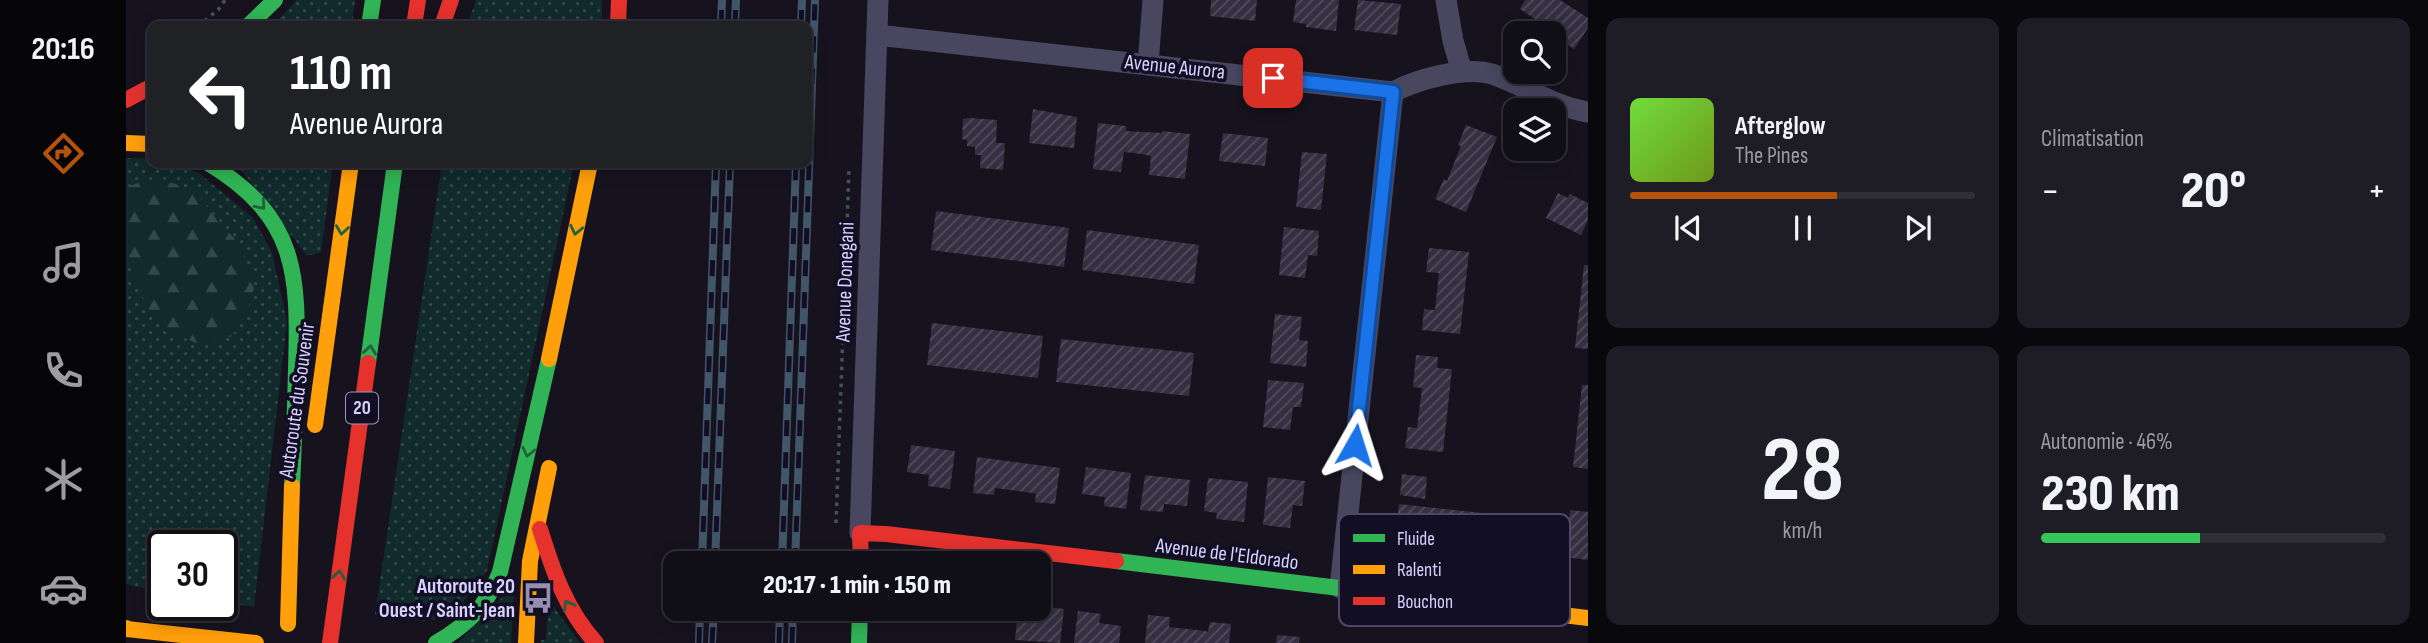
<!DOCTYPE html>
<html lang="fr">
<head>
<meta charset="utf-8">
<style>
	:root { --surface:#100e17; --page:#1e1c24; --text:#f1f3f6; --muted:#9c9ca1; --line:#302e36; --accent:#b45309 }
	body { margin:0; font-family:"Sofia Sans Condensed",sans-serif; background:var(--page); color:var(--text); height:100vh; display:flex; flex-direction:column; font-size:26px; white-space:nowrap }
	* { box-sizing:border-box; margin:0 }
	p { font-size:23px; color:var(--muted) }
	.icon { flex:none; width:38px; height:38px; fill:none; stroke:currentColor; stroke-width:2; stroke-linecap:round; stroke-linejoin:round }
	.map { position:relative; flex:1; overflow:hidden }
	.side { display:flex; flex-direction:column; gap:18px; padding:18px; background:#09080d; width:840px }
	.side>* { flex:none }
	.guide { position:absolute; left:21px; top:21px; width:665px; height:147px; border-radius:14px; box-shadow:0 4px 18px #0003,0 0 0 2px var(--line); background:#202124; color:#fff; overflow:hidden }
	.tools { position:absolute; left:1377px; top:21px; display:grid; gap:14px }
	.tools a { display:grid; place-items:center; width:63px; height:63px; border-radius:14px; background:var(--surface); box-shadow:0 4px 18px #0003,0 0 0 2px var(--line); font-size:35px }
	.speed { position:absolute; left:21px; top:530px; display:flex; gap:14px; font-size:35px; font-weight:700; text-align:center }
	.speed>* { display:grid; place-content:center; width:91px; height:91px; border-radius:50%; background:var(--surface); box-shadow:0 4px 18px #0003,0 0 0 2px var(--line); line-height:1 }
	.speed .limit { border:4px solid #111; border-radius:10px; background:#fff; color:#111 }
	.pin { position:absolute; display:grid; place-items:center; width:60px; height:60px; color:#fff; margin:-30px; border-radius:14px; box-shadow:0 4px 10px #0006 }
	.me { position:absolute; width:77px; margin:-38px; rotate:6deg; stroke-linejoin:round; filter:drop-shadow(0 0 5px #0008) }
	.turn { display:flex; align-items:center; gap:24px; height:147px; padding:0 28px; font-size:32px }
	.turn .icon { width:91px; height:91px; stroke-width:2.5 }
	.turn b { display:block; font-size:49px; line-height:60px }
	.big { font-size:52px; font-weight:800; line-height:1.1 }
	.side .widget { flex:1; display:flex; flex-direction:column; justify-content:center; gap:10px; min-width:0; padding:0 24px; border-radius:14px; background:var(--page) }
	.side .dial { align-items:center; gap:0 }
	.dial b { font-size:91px; line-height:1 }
	.song { display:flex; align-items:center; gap:21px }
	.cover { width:84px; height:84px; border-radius:10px; background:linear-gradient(135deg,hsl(100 70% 55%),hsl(80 70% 35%)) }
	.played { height:7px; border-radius:4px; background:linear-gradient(90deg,var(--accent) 60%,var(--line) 60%) }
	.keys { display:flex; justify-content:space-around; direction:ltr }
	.heat { display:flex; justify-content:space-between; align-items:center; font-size:38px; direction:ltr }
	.charge { height:10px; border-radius:5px; background:linear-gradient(90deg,#34c759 46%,var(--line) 0) }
	.side .tiles { flex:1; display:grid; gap:18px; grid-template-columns:repeat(2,1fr) }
	.trip { position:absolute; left:537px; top:551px; width:388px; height:70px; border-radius:14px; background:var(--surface); box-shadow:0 4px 18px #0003,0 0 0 2px var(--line); font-weight:800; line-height:70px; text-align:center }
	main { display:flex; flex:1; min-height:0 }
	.tab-bar { display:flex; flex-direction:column; width:126px; justify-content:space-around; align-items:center; background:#060609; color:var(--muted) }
	.tab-bar .icon { width:49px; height:49px }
	.tab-bar .active { color:var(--accent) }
	.tab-bar b { font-size:32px; color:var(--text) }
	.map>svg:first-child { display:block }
	.grass { fill:url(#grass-dots) }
	.forest { fill:url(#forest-firs) }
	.building { fill:url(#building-hatch) }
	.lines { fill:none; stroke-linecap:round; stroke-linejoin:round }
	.path { stroke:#455160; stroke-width:3.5; stroke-dasharray:3.5 5; stroke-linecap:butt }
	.street { stroke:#494760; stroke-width:21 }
	.fast { stroke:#30b455; stroke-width:16 }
	.slow { stroke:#ff9f0a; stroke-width:16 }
	.jam { stroke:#e5322d; stroke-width:16 }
	.rail-casing { stroke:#42566a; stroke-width:8 }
	.rail { stroke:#120e24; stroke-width:5; stroke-dasharray:16; stroke-linecap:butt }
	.oneway { stroke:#21613c }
	.route-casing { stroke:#114b97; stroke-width:18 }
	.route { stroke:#1a73e8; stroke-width:12 }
	.labels { text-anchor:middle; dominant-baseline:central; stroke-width:7; stroke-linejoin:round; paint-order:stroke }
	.shield { fill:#120e24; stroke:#9d96bd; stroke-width:2 }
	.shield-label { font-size:19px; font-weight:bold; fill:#d8d0ff }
	.street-label { font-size:21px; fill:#d8d0ff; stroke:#120e24 }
	.poi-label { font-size:21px; font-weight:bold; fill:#d8d0ff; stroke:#120e24; text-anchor:end }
	.key { fill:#120e24; stroke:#4d4866; stroke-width:2 }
	.key-label { font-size:19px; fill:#d8d0ff }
</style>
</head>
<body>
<main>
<nav class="tab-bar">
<b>20:16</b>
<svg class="icon active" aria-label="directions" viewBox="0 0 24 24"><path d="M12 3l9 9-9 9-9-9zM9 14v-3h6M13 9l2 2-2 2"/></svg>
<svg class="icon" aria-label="music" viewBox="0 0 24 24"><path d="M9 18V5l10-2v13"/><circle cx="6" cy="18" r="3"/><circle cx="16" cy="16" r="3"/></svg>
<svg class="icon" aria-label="phone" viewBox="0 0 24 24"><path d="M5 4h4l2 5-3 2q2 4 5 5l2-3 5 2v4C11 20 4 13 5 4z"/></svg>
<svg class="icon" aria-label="climate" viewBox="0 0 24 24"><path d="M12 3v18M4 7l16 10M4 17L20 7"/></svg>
<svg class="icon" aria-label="car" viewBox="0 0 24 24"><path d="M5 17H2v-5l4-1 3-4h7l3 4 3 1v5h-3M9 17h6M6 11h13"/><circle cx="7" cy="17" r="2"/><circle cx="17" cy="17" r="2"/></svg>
</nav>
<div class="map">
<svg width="1462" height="643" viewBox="0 0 1462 643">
	<defs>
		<pattern id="grass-dots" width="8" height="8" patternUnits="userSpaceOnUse" patternTransform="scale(1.75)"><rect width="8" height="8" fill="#112a2c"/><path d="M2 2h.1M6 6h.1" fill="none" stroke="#33484c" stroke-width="1.8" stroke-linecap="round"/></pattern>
		<pattern id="forest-firs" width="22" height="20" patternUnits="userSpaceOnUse" patternTransform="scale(1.75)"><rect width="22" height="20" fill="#112a2c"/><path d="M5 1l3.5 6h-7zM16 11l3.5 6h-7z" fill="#33484c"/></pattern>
		<pattern id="building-hatch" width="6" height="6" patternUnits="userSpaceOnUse" patternTransform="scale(1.75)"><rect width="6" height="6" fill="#343041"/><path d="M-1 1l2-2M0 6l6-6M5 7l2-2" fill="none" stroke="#514d5e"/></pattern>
	</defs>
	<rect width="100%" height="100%" fill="#16131f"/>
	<g class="grass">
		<path d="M171,0H229L226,26H146Z"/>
		<path d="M350,0H476V26H341Z"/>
		<path d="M0,158L26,159V163H47L73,173L127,218L146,252L161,322L128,607L96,602V546H37V593L0,584Z"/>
		<path d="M110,163H207L195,252L181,256Z"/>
		<path d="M316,163H448L361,571C321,627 314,625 249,615Z"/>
		<path d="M388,585L385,643H332Z"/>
		<path d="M417,592L454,643H415V640H420L422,614H416Z"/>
	</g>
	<path class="forest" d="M20,179L47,183L69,192L117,249L128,288L120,316L105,337L73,344L44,332L21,307L0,258V188Z"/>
	<g class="building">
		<path d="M1085,0H1131L1129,21L1084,16Z"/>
		<path d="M1170,0H1213L1210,31L1180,27V24L1167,22Z"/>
		<path d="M1232,0L1275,4L1271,35L1228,30Z"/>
		<path d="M1399,0H1434L1462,18V28L1448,49L1433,39L1435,36L1394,9Z"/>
		<path d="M907,109L951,117L948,148L903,143Z"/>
		<path d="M843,118L871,120L870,143H879L877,170L854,168L855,155H849V147L841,146V140L836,139L837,119Z"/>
		<path d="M972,123L1000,126V131L1036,133V131L1064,134L1059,179L1023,175L1025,156L1016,154L998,152L995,172L967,169Z"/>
		<path d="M1340,125L1371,137L1340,212L1309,199L1318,179L1321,181L1335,146L1332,145Z"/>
		<path d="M1097,133L1142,138L1139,166L1093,161Z"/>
		<path d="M1176,152L1201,154L1195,210L1170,207Z"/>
		<path d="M1432,193L1442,198L1444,194L1462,203V220L1455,235L1420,218Z"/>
		<path d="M810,211L943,228L938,267L805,250Z"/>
		<path d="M1158,227L1193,231L1191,256L1182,255L1179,278L1153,275Z"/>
		<path d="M961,230L1073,245L1068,284L956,270Z"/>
		<path d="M1303,248L1343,252L1334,334L1296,330L1298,309L1309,310L1313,273L1300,272Z"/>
		<path d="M1458,265H1462V349L1449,348Z"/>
		<path d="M1149,314L1176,317L1173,340L1182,341L1180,367L1144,363Z"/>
		<path d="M806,323L917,336L912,378L801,365Z"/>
		<path d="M935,339L1068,353L1063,396L930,382Z"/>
		<path d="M1290,355L1312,357L1311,368L1326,369L1317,452L1279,448L1282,427L1291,428L1296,388L1287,387Z"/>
		<path d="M1142,380L1178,383L1175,407H1167L1164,430L1137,427Z"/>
		<path d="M1456,385H1462V469L1447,467Z"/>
		<path d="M785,445L829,451L824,489L802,486L803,475L781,472Z"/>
		<path d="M851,457L934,468L929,504L909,502L910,494L907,493L869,488L868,495L847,493Z"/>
		<path d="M960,467L1005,473L1000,509L978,506L979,497L956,494Z"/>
		<path d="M1276,474L1301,477L1299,499L1274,495Z"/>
		<path d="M1019,475L1064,480L1061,506L1038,504L1037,512L1014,510Z"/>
		<path d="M1142,477L1179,481L1176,506L1167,505L1164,528L1137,525Z"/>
		<path d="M1082,478L1122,482L1118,522L1090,519L1091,513L1078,511Z"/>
		<path d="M1273,504L1356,513L1352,550L1331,547L1332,538L1289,533V541L1269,539Z"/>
		<path d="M1444,510L1462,512V560L1439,557Z"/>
		<path d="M914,606L938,609L934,643L889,640L892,609H914Z"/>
		<path d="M952,611L975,614L973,623L995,626L993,643H948Z"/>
		<path d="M1022,615L1044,617L1043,627L1079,631L1082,632L1084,622L1105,624L1103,643H1019Z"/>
		<path d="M1151,635L1174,637L1173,643H1150Z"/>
	</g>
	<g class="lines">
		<g class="path">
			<path d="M72,26L92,10L99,0"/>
			<path d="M710,523L723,170"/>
		</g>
		<g class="street">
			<path d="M1320,0L1327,41L1336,72"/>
			<path d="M751,35L1267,92C1292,79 1339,66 1366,74C1399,85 1427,107 1462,112"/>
			<path d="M1022,64L1027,0"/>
			<path d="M734,533L752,0"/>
			<path d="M1214,588L1267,92"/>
		</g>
		<g class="fast">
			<path d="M122,26L149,0"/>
			<path d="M243,26L247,0"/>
			<path d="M82,163C171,217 173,273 170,369C169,408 168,447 166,486"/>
			<path d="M242,363L269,163"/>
			<path d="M990,561L1304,599"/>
			<path d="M310,643C341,625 361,606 374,572L423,359"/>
			<path d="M733,643L734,609"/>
		</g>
		<g class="slow">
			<path d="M0,143L26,144"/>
			<path d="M423,359L464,163"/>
			<path d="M189,425L225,163"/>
			<path d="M1304,599L1462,618"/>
			<path d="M162,624L166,486"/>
			<path d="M0,628L1,629"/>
			<path d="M0,629L130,643"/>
			<path d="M400,643L404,561L423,468"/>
		</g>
		<g class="jam">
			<path d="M288,26L292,0"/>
			<path d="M316,26L325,0"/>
			<path d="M492,26L493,0"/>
			<path d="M0,100L26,86"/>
			<path d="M414,529C427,571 440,610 470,643"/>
			<path d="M735,564L734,533L760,534L990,561"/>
			<path d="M204,643L242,363"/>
		</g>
		<defs>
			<g id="rail">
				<path d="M595,26L596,0"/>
				<path d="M609,26L610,0"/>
				<path d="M675,26L676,0"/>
				<path d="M576,564L590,163"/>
				<path d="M589,564L604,163"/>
				<path d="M656,564L670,163"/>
				<path d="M669,564L689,0"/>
				<path d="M573,643L574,609"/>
				<path d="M586,643L588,609"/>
				<path d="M653,643L654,609"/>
				<path d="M666,643L667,609"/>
			</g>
		</defs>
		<use href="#rail" class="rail-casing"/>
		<use href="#rail" class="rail"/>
	</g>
	<defs><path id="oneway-chevron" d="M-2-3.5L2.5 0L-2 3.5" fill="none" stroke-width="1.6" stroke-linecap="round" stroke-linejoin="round" transform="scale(1.75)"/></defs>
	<g class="oneway">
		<use href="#oneway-chevron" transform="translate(135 205) rotate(49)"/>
		<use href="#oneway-chevron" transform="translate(216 230) rotate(98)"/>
		<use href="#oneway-chevron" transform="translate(450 230) rotate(102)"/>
		<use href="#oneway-chevron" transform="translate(244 350) rotate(-82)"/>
		<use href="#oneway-chevron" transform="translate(402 452) rotate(103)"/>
		<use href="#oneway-chevron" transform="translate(213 575) rotate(-82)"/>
		<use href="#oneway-chevron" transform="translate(442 605) rotate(-118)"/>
	</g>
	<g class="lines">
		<defs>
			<path id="route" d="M1147,78L1267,92L1229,445"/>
		</defs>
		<use href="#route" class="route-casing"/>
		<use href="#route" class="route"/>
	</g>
	<defs>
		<symbol id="bus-bare" viewBox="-9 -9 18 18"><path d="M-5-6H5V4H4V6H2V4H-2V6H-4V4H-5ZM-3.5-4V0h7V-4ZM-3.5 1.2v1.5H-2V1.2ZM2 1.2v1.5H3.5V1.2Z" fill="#948eb1" stroke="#120e24" stroke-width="2.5" paint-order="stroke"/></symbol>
	</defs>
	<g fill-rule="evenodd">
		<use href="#bus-bare" x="390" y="576" width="44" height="44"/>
	</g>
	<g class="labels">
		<rect class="shield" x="220" y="392.5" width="32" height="31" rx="5"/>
		<g class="shield-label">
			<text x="236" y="408">20</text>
		</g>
		<g class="street-label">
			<text transform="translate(1049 67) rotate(6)">Avenue Aurora</text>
			<text transform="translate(719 282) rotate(-88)">Avenue Donegani</text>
			<text transform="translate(171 400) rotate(-82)">Autoroute du Souvenir</text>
			<text transform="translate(1101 554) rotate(7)">Avenue de l'Eldorado</text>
		</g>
		<g class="poi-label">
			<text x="389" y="586">Autoroute 20<tspan x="389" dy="24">Ouest / Saint-Jean</tspan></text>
		</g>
	</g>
	<rect x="1213" y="514" width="231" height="112" rx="10" class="key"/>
	<rect x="1227" y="534" width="32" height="8" fill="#30b455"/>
	<rect x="1227" y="565" width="32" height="9" fill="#ff9f0a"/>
	<rect x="1227" y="597" width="32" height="8" fill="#e5322d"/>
	<g class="key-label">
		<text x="1271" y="545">Fluide</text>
		<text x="1271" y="576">Ralenti</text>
		<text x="1271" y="608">Bouchon</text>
	</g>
</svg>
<div class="tools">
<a><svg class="icon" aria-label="search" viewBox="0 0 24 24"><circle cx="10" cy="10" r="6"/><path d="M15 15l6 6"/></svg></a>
<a><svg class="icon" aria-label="layers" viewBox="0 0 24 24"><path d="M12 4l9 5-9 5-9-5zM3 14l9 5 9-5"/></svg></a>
</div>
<div class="speed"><div class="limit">30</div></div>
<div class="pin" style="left:1147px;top:78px;background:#d93025"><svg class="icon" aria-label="arrive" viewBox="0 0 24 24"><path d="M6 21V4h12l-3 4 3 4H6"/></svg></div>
<svg class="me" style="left:1229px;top:445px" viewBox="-20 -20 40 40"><path d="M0-17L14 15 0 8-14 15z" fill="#1a73e8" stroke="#fff" stroke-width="4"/></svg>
<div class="trip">20:17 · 1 min · 150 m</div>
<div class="guide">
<div class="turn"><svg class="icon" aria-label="left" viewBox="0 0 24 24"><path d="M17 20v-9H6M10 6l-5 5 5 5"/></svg><div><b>110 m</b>Avenue Aurora</div></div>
</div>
</div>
<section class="side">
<div class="tiles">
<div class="widget">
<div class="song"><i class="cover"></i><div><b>Afterglow</b><p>The Pines</p></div></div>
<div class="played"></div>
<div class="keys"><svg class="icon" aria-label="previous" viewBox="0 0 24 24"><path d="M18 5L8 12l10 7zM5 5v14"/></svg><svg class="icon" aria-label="pause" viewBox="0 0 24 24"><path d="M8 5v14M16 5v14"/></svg><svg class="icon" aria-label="next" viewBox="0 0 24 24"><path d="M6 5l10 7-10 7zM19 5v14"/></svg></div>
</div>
<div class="widget"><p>Climatisation</p>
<div class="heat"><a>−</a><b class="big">20°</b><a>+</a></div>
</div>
<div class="widget dial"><b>28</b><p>km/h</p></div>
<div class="widget"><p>Autonomie · 46%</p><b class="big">230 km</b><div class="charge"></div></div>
</div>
</section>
</main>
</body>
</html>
